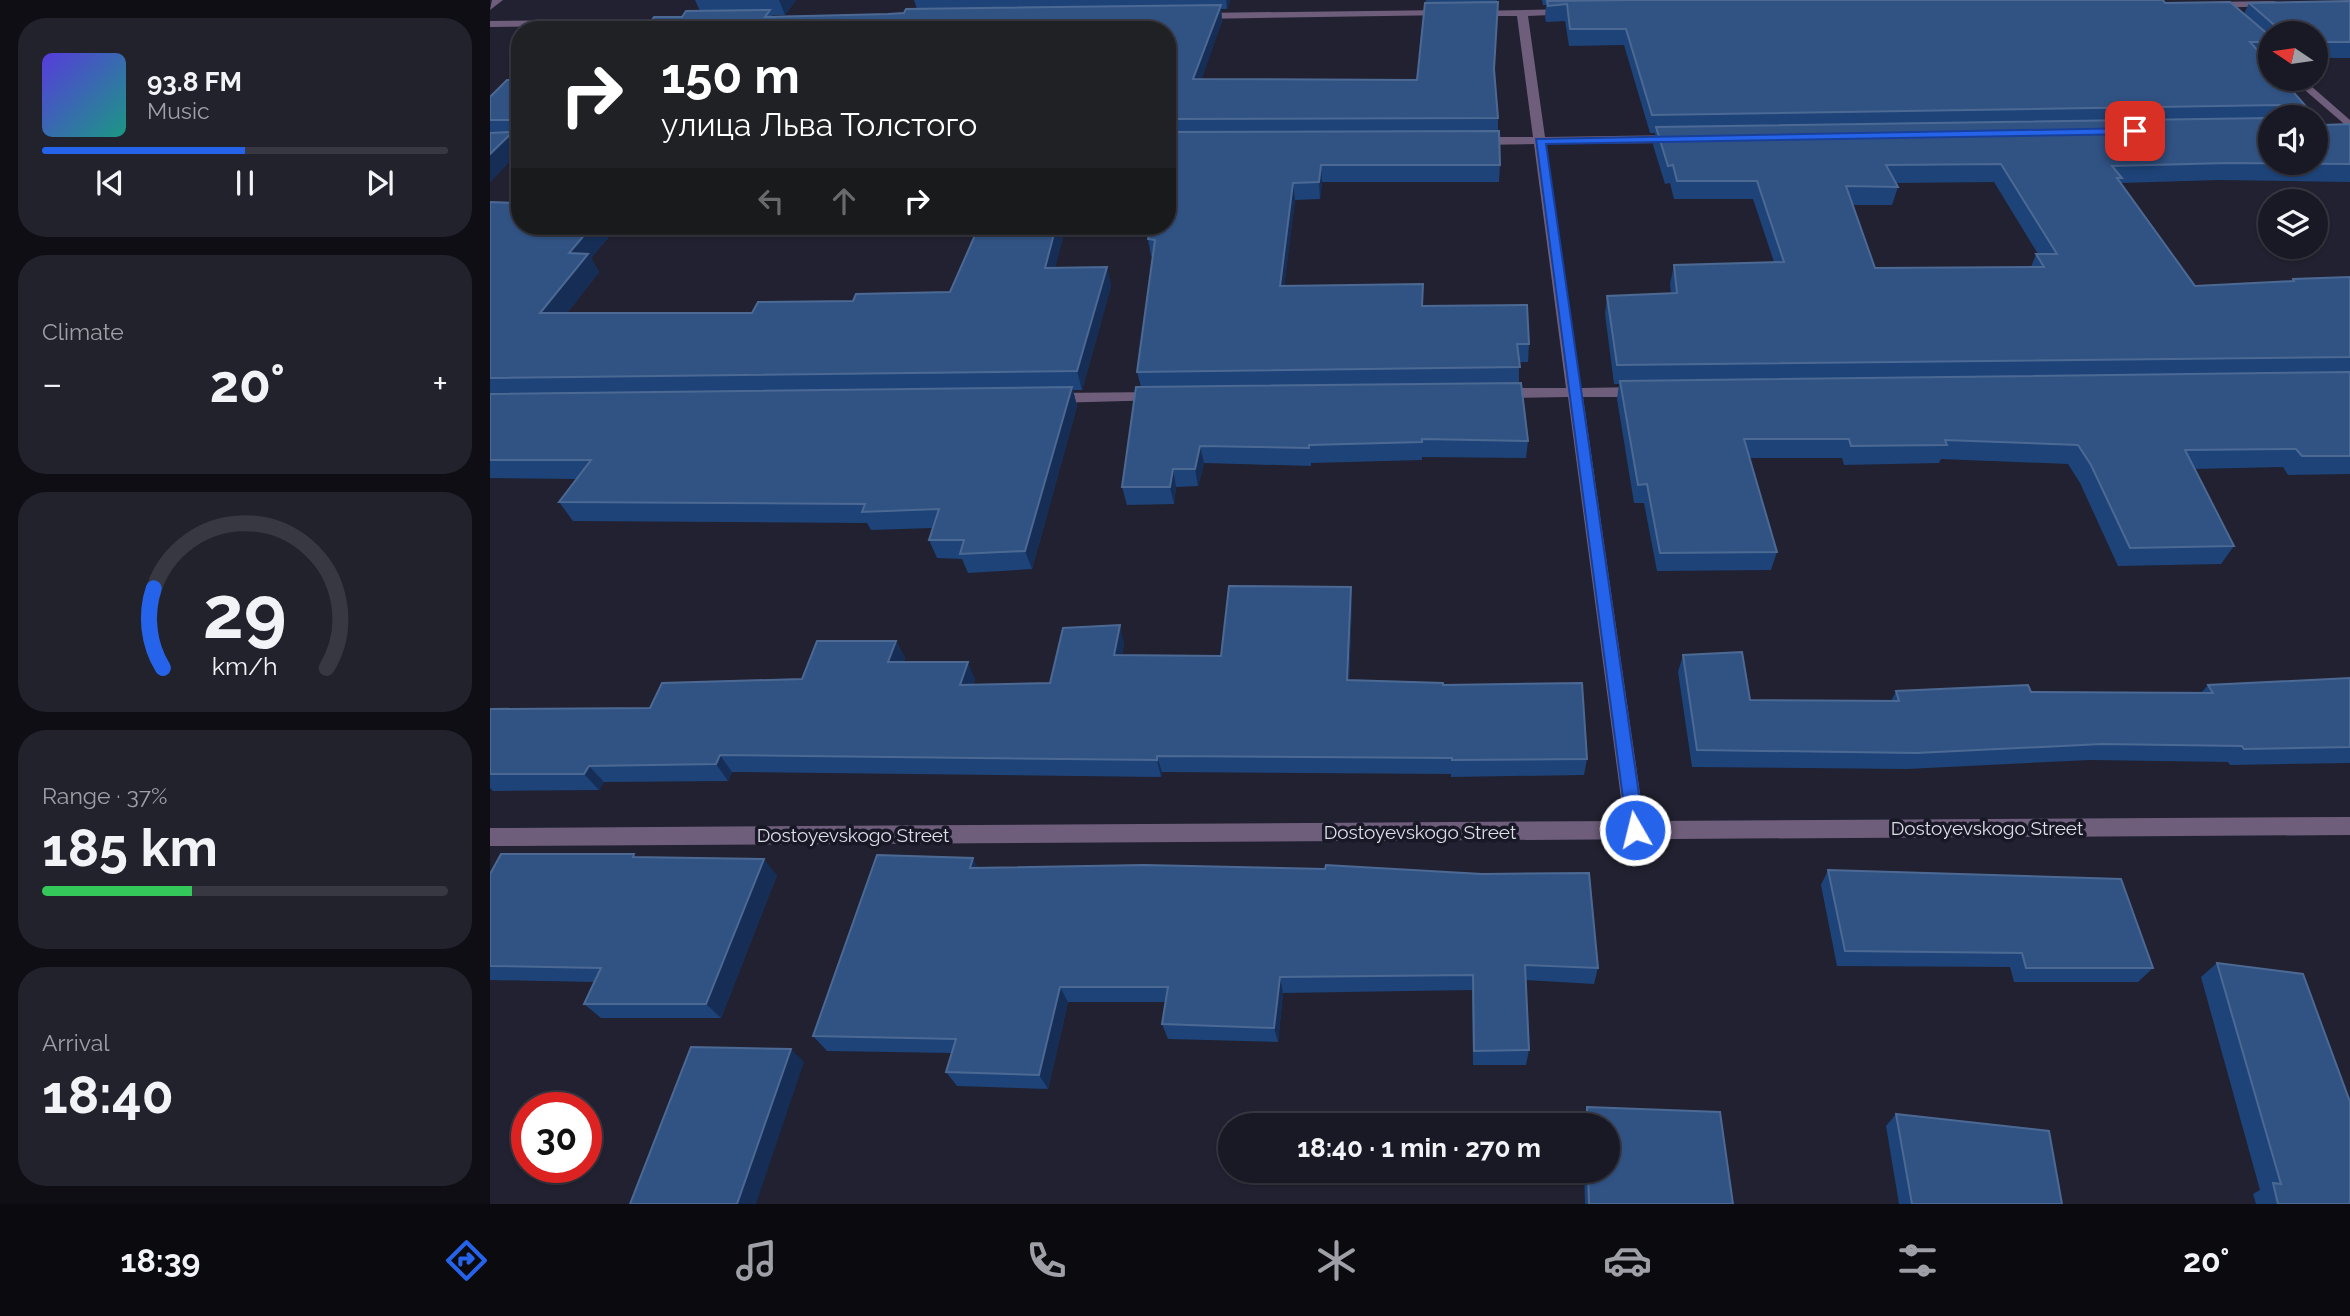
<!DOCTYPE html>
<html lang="en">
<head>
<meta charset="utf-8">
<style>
	:root { --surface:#191925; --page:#22222d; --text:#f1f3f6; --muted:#9fa0a7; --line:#373842; --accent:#2563eb }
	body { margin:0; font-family:Raleway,sans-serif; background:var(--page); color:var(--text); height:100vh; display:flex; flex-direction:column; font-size:26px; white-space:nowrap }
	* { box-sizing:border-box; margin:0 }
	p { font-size:23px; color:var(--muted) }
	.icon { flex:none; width:38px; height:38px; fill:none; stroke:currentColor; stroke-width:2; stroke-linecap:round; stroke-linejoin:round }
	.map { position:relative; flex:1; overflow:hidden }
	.side { display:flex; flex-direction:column; gap:18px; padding:18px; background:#0e0e14; width:490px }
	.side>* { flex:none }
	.guide { position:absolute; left:21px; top:21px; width:665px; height:214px; border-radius:28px; box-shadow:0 2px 5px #0004,0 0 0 2px var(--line); background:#202124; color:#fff; overflow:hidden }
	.needle { width:46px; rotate:283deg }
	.controls { position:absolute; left:1768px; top:21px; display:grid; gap:14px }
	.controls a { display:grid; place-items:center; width:70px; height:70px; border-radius:50%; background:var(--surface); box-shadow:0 2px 5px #0004,0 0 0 2px var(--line); font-size:35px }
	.speed { position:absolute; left:21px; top:1092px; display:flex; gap:14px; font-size:35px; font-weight:700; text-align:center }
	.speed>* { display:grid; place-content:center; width:91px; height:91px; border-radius:50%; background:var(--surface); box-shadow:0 2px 5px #0004,0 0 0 2px var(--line); line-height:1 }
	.speed .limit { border:10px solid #d22; background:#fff; color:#111 }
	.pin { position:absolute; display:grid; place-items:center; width:60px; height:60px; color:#fff; margin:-30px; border-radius:14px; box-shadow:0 4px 10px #0006 }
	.me { position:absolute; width:77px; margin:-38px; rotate:352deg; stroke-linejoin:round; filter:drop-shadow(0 0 5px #0008) }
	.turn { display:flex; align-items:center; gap:24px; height:147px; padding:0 35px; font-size:32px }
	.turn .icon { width:91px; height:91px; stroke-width:2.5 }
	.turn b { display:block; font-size:49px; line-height:60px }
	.lanes { display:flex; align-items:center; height:66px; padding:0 35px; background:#0003; justify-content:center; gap:35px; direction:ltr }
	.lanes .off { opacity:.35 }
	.big { font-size:52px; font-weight:700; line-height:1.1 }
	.side .tile { flex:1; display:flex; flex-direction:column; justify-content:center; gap:10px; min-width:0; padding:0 24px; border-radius:28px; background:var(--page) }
	.side .dial { align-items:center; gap:0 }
	.dial svg { height:182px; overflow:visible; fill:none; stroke:var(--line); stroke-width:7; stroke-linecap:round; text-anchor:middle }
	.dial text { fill:var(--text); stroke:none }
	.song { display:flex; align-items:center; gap:21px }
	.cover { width:84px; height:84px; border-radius:10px; background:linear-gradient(135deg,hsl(250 70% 55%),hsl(170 70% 35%)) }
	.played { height:7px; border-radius:4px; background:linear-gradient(90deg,var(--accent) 50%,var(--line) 50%) }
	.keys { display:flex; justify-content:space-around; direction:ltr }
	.heat { display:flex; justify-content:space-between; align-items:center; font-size:38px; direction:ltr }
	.charge { height:10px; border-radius:5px; background:linear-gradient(90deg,#34c759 37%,var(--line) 0) }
	.trip { position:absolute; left:728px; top:1113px; width:402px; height:70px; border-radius:35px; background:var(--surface); box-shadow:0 2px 5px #0004,0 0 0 2px var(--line); font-weight:700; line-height:70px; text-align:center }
	.tab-bar { display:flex; height:112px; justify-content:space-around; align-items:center; background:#0a0a0f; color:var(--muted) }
	.tab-bar .icon { width:49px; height:49px }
	.tab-bar .current { color:var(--accent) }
	.tab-bar b { font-size:32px; color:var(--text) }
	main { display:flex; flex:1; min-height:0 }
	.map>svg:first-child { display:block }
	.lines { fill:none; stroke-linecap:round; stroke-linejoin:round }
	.street { fill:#6f5e7b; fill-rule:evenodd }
	.wall { fill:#1d4378; fill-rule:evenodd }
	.shaded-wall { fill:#162e56 }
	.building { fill:#315384; stroke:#4c6994; stroke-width:2; fill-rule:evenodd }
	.route { fill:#2563eb; stroke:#184099; stroke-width:2 }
	.labels { text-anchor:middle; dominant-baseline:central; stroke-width:7; stroke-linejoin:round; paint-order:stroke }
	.street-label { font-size:19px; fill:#dedee9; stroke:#181827 }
</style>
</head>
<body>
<main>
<section class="side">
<div class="tile">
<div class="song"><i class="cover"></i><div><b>93.8 FM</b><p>Music</p></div></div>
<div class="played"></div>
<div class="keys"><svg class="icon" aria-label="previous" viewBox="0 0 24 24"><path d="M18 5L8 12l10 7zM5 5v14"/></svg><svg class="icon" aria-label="pause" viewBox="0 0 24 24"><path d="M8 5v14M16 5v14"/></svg><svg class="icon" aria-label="next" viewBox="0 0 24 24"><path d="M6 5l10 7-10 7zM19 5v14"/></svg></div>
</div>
<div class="tile"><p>Climate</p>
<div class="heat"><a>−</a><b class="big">20°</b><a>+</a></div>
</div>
<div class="tile dial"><svg viewBox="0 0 100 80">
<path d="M14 69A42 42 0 1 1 86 69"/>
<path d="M14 69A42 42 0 0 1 10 34" stroke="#2563eb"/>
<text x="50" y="56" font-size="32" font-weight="700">29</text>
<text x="50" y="72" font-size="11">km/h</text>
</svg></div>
<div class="tile"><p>Range · 37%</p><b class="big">185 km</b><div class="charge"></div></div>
<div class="tile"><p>Arrival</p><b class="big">18:40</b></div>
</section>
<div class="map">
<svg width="1860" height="1204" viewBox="0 0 1860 1204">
	<rect width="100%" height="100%" fill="#212131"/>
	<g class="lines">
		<g class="street">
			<path d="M2,0H13L0,10Z"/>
			<path d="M1783,1L1787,2V6L1720,8L1715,5L1720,2Z"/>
			<path d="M1080,9L1084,10V14L1038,16L1055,137L1188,135L1194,139L1188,143L1056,144L1091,388L1151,387L1158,392L1151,397H1093L1154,821L1860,817V835L0,846V828L1134,821L1078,397L1011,398L1004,393L1011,388H1076L1044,144L985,145L979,141L985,137H1043L1027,16H985L980,13L981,11Z"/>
			<path d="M957,10L962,13L961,15L709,19L704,16L709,13Z"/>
			<path d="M0,21L107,20L112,23L107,26L0,27Z"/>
			<path d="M1802,79H1813L1860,120V129Z"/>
			<path d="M668,392L675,397L673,400L563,403L556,398L563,393Z"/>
		</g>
	</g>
	<g class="wall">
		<path d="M205,0H306L295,15H282V16L398,14L414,13L427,9L424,0H740L737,9H731L732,21L711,79L927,80L936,0H1007L1004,71L1008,118V131L1010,165L1009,182H832L830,199L805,200L794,286L932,306L1039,344L1038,362H1029V383L1038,441L1036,458L932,457V460L821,463V466L714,463L708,486L686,487L684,504L637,505L632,487L651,387L647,372L663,257L661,256L658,239L677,226V30L162,20L192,17L210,11Z"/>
		<path d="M1052,0H1673L1675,3L1754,14L1759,3L1860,1V58H1825V33H1780V56L1778,59H1775L1832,125L1860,124V182L1729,180L1631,183L1705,286L1802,281L1803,279L1860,277V474L1798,475L1793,467L1704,469L1744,546L1731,564L1628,566L1590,483L1578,464L1451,459L1449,463L1354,465L1352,458H1260L1287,552L1281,570L1167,571L1154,503H1144L1127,399L1129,384H1124L1115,314L1117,296L1181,293L1180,284L1184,265L1284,262L1263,199H1184L1180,183L1175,184L1163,145L1165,133H1160L1134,45L1079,46L1075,21L1056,22L1055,17L1056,5H1053ZM1780,117H1825L1780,163ZM1504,182L1548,254H1546L1541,267L1385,268L1363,205H1402L1408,187L1406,183Z"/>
		<path d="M30,80V151L0,182V97Z"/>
		<path d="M0,202L30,226H128L101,258L109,272L77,313H262L363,301L460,292L489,226H576L565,267H617L621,286L592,390H583L587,406L542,569L478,573L472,559L447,558L439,540L442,528L381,530L377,523L83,521L69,502L87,479L0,478Z"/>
		<path d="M862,604L859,681L953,685L1097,759L1094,775L961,777V774L672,772L671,777L242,772L238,781L114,782L109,790L3,791L0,788V709L160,708L312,679L406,641L415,658L413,662L485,679L483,685L560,683L634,643L632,655L731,656Z"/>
		<path d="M1193,655L1260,700L1401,701L1406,691L1711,693L1718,685L1860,678V763L1740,765L1738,762L1600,760L1417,769L1202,767L1188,672Z"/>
		<path d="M148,857L287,875L231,1018H111L94,1004L104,982L0,980V874Z"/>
		<path d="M488,868L1108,968L1104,984L1035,980L1039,1050L1036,1065H983L982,990L793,993L788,1042L678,1039L672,1024L676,1002H578L558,1089L467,1086L456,1072L462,1053L337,1051L323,1036Z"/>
		<path d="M1338,870L1663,968L1648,982H1524L1520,967L1347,966L1331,885Z"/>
		<path d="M1727,963L1860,1204H1766L1763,1194L1770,1190L1711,977Z"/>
		<path d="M1097,1107L1243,1204H1095L1094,1171H1118V1125H1093V1119Z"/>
		<path d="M1406,1114L1572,1204H1409L1396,1126Z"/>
	</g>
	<g class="shaded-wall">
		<path d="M289,0H306L295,15Z"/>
		<path d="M736,0H740L737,9Z"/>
		<path d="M731,5L732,21L706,96L703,79Z"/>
		<path d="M30,125V151L0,182V154Z"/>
		<path d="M831,165L832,182L830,199L829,182Z"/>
		<path d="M803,183L805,200L792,304L790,286Z"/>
		<path d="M102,226H128L101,258L109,272L62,332L50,313L79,253Z"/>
		<path d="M566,226H576L560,286L555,268Z"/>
		<path d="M617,267L621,286L592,390L587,371Z"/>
		<path d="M582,387L587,406L542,569L535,551Z"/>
		<path d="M710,446L714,463L708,486L705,469Z"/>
		<path d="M683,469L686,487L684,504L680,487Z"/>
		<path d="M861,587L862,604L858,697L857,680Z"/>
		<path d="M630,625L634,643L629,671L624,655Z"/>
		<path d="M406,641L415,658L407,679L398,662Z"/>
		<path d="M478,662L485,679L478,702L470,685Z"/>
		<path d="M230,755L242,772L238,781L226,764Z"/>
		<path d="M667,756L672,772L671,777L667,760Z"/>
		<path d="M99,766L114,782L109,790L94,774Z"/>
		<path d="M483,858L492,875L480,868Z"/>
		<path d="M274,859L287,875L231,1018L216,1004Z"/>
		<path d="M790,977L793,993L788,1042L784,1028Z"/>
		<path d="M570,987L578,1002L558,1089L549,1075Z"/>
		<path d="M301,1049L314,1062L266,1204H247Z"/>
	</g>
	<g class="building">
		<path d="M1139,0H1673L1675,3L1740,2L1780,36V42H1760L1780,64V79H1792L1832,125L1860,124V164L1739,163L1622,166L1632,178H1627L1705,286L1804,281L1803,279L1860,277V357L1127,365L1117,296L1187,293L1184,265L1294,262L1267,181H1187L1183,165L1178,166L1166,127L1780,118V163H1825V117H1790L1792,107L1790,105L1162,115L1136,29H1080L1077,4L1058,6L1057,1ZM1511,164L1567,254H1546L1554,267L1385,268L1356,186L1408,187L1396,165Z"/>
		<path d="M1860,1V42H1825V33H1790V30L1759,3Z"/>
		<path d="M1008,2L1004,69L1008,118L677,119V30H78L87,20H162L164,17H192L196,11L280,10L275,17L398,14L414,13L416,9L731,5L703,79L927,80L935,3Z"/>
		<path d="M17,80H30V125L0,154V133L22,132L23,122L20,120H0V97Z"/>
		<path d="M1009,131L1010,165H831L829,182L803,183L790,286L933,284L932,306L1037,305L1039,344H1027L1030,367L647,372L665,240L658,239L661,226H677V132Z"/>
		<path d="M0,202L30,203V226H102L79,253L98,254L50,313H262L268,302L363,301L366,294L460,292L489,226H566L555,268L617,267L587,371L0,378Z"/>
		<path d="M1860,372V456H1812L1806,449L1695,450L1744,546L1640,548L1601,465L1588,445L1455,440L1457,445L1361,446L1359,439H1254L1287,552L1170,553L1157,484L1148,485L1130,381Z"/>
		<path d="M1031,383L1038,441L932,439V442L819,445V448L710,446L705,469H683L680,487H632L646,387Z"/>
		<path d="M582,387L535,551L470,554L474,540H439L449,509L372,512L375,504L69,502L101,460H0V394Z"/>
		<path d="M739,586L861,587L857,680L953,683V685L1092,683L1097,759L962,760V758L667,756V760L230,755L226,764L99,766L94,774H0V709L160,708L172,683L312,679L327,641H406L398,662H478L470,685L560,683L573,628L630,625L624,655L731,656Z"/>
		<path d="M1252,652L1260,700L1409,701L1406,691L1538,685L1541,692L1723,693L1718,685L1860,678V747L1754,749L1752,746L1612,744L1426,753L1207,750L1193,655Z"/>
		<path d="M11,854H144L143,857L274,859L216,1004H94L111,968L0,966V874Z"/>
		<path d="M387,855L483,858L480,868L654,865L835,869L836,865L992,874L1099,873L1108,968L1035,965L1039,1050L984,1051L983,975L790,977L784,1028L672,1024L678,987H570L549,1075L456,1072L466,1039L323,1036Z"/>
		<path d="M1338,870L1631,879L1663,968H1536L1532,953L1355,951Z"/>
		<path d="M1727,963L1813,974L1860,1102V1204H1788L1783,1183L1791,1184Z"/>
		<path d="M201,1047L301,1049L247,1204H140Z"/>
		<path d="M1097,1107L1230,1112L1243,1204H1099L1098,1171H1118V1125H1097Z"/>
		<path d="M1406,1114L1559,1131L1572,1204H1422Z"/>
	</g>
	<path class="route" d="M1645,128L1650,131L1648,134L1056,144L1154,830L1151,836L1145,838L1138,836L1046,139Z"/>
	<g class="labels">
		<g class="street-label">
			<text x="1497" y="828">Dostoyevskogo Street</text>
			<text x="930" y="832">Dostoyevskogo Street</text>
			<text x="363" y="835">Dostoyevskogo Street</text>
		</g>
	</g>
</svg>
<div class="controls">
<a><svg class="needle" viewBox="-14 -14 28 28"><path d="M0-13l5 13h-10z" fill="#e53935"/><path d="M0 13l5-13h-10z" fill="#9fa0a7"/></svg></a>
<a><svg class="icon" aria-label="sound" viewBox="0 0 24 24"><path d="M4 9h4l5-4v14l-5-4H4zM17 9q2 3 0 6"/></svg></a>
<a><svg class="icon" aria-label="layers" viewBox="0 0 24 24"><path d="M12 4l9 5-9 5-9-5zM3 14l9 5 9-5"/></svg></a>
</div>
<div class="speed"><div class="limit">30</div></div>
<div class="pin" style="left:1645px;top:131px;background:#d93025"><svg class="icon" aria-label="arrive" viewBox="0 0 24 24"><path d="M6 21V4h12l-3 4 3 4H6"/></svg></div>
<svg class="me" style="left:1145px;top:830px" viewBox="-20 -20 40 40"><circle r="17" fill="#2563eb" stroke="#fff" stroke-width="3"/><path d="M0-11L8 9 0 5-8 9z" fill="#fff"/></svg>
<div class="trip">18:40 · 1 min · 270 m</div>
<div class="guide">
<div class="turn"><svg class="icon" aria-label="right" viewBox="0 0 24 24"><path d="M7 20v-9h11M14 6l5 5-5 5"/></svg><div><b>150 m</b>улица Льва Толстого</div></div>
<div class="lanes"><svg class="icon off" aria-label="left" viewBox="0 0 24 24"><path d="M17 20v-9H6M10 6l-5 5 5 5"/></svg><svg class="icon off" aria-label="ahead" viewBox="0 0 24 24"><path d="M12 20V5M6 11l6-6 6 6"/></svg><svg class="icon" aria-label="right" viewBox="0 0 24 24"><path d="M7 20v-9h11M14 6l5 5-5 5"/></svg></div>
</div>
</div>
</main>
<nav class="tab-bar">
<b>18:39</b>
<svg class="icon current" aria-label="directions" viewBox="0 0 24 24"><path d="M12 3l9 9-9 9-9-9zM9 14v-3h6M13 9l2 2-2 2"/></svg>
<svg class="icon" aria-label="music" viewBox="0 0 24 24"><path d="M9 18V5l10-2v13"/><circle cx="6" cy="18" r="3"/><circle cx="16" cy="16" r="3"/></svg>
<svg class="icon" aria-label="phone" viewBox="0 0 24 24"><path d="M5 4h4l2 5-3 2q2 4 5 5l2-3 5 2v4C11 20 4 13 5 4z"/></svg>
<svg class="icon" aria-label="climate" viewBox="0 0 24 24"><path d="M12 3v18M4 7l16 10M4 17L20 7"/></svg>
<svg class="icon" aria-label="car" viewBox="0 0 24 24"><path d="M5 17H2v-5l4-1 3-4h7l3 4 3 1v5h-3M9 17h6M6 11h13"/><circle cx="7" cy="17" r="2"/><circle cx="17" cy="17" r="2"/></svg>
<svg class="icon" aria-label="filters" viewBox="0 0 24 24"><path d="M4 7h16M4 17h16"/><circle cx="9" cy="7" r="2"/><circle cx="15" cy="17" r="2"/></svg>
<b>20°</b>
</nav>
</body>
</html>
